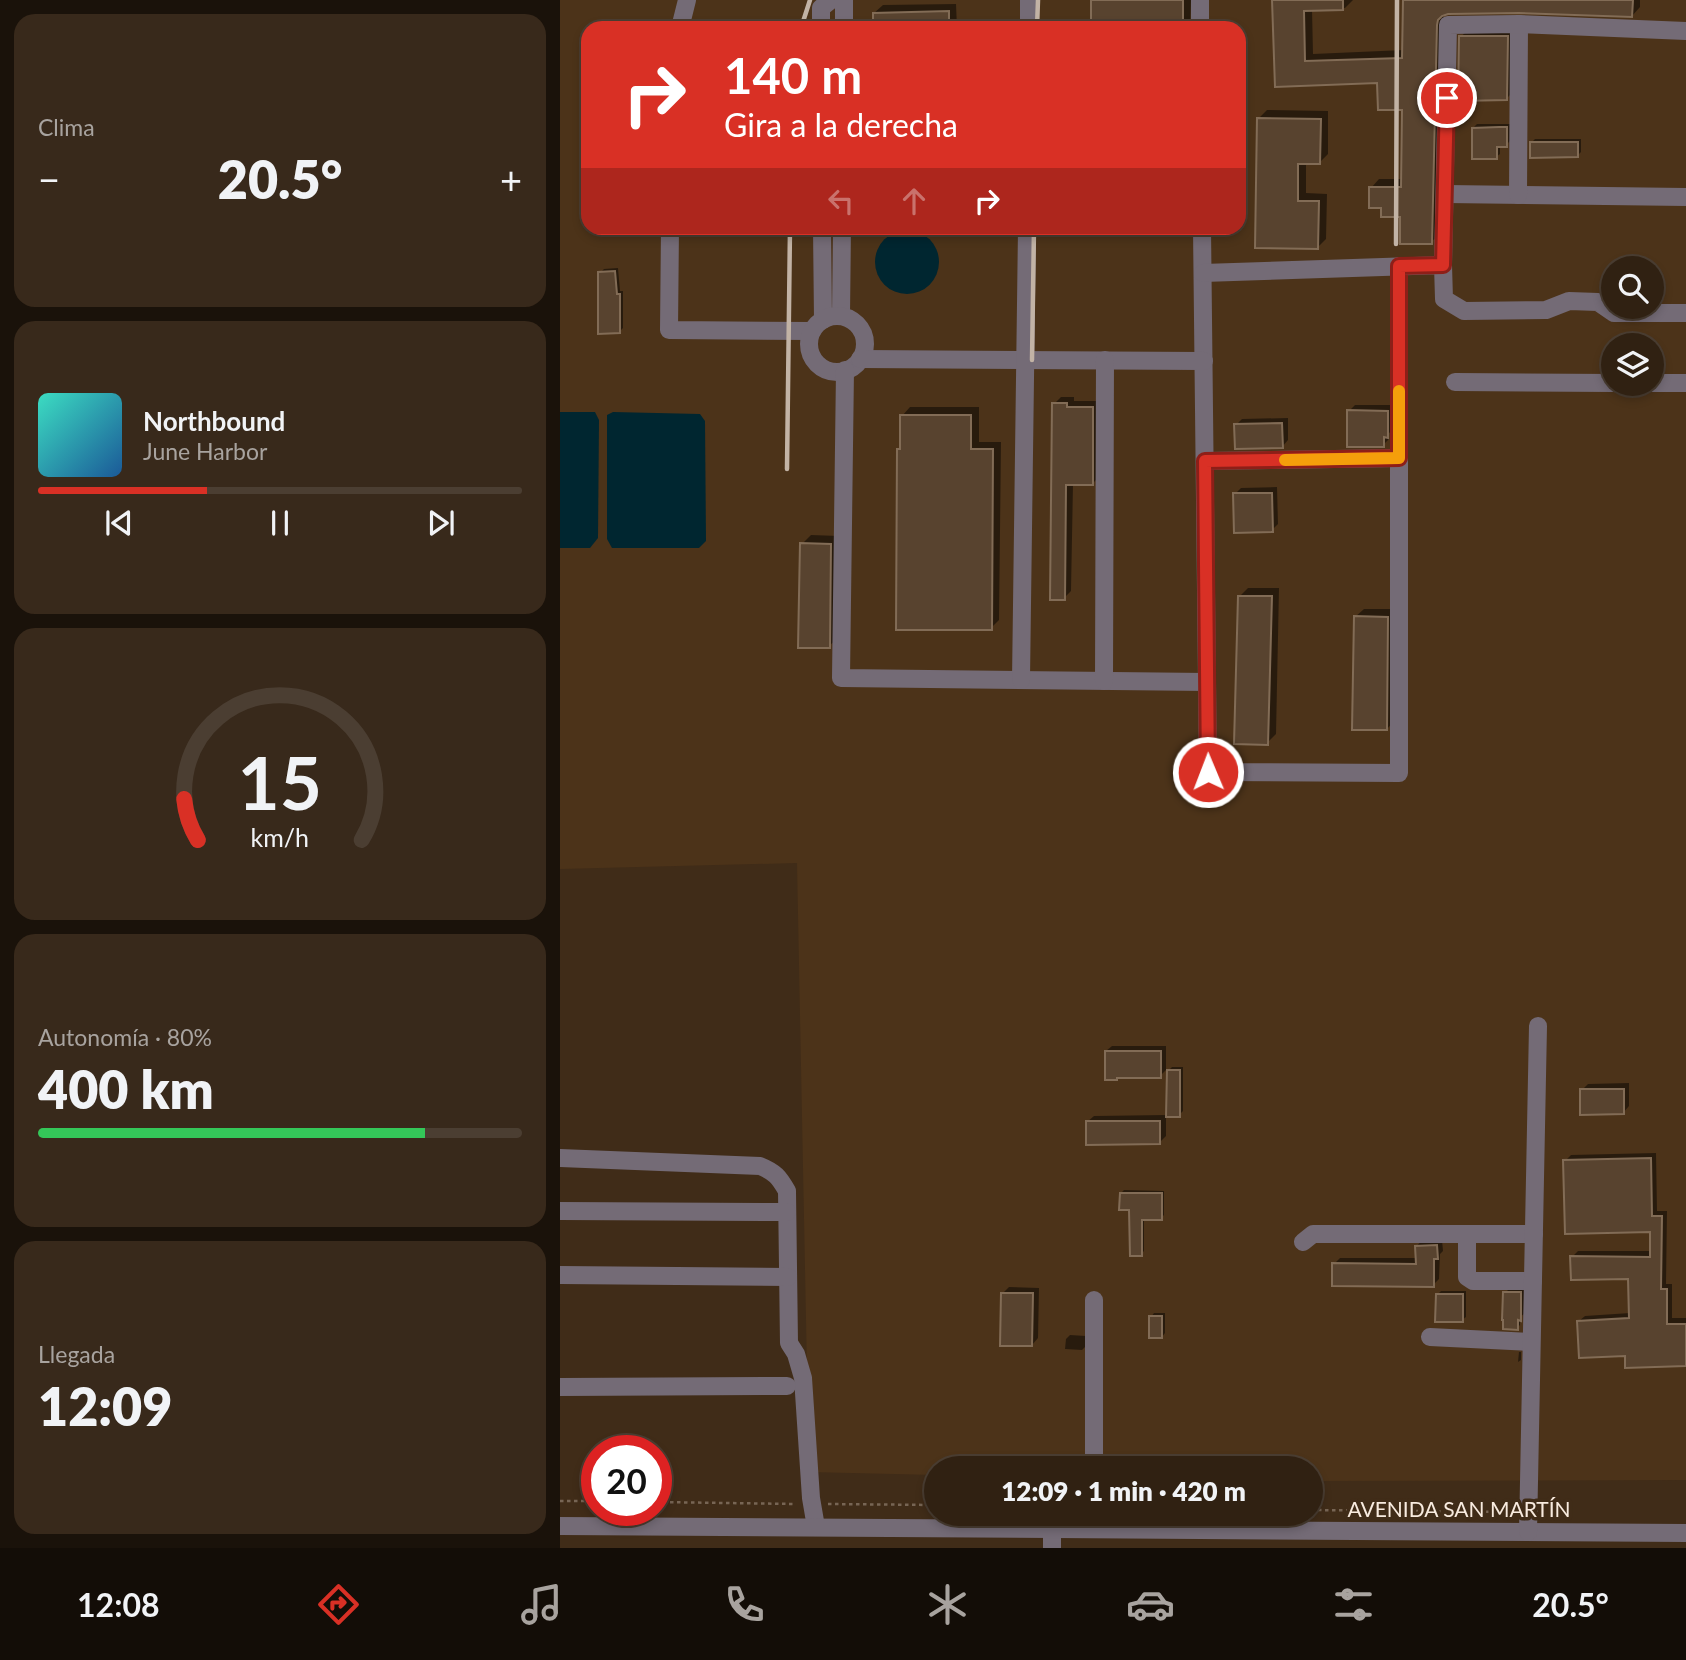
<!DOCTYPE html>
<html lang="es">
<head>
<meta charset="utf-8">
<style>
	:root { --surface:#302112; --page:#38291b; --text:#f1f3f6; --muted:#a8a39f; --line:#4b3e32; --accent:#d93025 }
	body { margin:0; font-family:Lato,sans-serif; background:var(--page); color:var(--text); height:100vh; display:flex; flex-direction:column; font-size:26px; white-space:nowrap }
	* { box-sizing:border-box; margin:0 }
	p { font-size:23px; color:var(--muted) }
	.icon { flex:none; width:38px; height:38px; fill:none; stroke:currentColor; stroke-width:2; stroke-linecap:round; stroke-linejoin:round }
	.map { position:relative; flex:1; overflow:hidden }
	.side { display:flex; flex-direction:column; gap:14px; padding:14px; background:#1a120a; width:560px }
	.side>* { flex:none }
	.guide { position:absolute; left:21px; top:21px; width:665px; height:214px; border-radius:21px; box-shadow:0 4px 10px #0003,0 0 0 2px var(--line); background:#d93025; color:#fff; overflow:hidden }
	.fabs { position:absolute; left:1041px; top:256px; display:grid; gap:14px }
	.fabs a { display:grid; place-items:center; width:63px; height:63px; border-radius:50%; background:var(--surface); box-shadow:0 4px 10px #0003,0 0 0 2px var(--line); font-size:35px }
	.speed { position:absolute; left:21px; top:1435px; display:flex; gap:14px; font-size:35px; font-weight:700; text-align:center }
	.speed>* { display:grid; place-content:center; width:91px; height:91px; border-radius:50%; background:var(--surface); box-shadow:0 4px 10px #0003,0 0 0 2px var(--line); line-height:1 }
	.speed .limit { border:10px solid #d22; background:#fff; color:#111 }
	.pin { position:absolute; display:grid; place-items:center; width:60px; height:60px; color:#fff; margin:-30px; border:4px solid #fff; border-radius:50%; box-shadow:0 2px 7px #0007 }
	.me { position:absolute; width:77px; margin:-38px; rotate:359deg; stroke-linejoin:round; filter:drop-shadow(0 0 5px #0008) }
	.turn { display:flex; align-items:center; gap:24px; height:147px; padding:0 28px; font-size:32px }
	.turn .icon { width:91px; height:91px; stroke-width:2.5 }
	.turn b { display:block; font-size:49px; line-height:60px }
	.lanes { display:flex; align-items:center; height:66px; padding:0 28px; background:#0003; justify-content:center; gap:35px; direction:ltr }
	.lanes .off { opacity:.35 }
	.big { font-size:52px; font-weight:800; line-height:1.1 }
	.side .tile { flex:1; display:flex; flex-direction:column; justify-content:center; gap:10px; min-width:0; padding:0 24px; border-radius:21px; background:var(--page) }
	.side .dial { align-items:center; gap:0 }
	.dial svg { height:182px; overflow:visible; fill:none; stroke:var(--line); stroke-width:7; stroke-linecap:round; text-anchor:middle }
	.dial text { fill:var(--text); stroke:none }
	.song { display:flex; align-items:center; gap:21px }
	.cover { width:84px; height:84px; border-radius:10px; background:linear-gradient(135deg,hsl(170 70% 55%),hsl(210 70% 35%)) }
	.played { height:7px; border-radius:4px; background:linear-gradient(90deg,var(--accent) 35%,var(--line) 35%) }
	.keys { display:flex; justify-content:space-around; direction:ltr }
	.heat { display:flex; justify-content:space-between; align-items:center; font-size:38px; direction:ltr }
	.charge { height:10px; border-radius:5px; background:linear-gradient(90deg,#34c759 80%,var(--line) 0) }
	.trip { position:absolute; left:364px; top:1456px; width:399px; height:70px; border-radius:35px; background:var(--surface); box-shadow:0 4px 10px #0003,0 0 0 2px var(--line); font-weight:800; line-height:70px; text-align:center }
	.dock { display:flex; height:112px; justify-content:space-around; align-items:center; background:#130d07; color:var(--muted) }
	.dock .icon { width:49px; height:49px }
	.dock .selected { color:var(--accent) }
	.dock b { font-size:32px; color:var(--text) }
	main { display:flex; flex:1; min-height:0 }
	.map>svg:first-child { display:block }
	.built { fill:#4c3319; fill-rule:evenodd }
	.water { fill:#002630 }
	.shadow { fill:#0007 }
	.building { fill:#58432f; stroke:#826c56; stroke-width:2 }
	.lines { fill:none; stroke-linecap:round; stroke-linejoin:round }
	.path { stroke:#776554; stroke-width:2.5; stroke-dasharray:3.5 3.5; stroke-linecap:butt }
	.minor { stroke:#746b76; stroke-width:18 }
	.rail { stroke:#c2b3a5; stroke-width:4.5 }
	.route-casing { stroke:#8d1f18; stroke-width:18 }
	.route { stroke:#d93025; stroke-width:12 }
	.slow { stroke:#f59e0b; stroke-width:12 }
	.labels { text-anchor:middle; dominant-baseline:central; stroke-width:7; stroke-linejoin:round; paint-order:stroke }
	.street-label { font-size:21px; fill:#f8ebdf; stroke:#402c18 }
</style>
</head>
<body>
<main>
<section class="side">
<div class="tile"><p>Clima</p>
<div class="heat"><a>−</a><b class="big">20.5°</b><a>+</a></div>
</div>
<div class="tile">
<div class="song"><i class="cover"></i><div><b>Northbound</b><p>June Harbor</p></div></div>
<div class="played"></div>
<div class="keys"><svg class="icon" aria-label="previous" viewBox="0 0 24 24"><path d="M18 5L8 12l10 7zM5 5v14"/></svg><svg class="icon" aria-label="pause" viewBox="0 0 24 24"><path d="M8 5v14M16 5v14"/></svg><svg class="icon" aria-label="next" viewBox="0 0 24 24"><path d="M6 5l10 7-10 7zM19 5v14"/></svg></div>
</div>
<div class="tile dial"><svg viewBox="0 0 100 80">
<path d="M14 69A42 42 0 1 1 86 69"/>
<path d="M14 69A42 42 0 0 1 8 51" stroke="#d93025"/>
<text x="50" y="56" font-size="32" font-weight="700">15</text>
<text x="50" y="72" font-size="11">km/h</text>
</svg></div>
<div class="tile"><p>Autonomía · 80%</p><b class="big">400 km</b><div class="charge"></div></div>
<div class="tile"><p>Llegada</p><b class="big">12:09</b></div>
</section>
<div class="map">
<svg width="1126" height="1548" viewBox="0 0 1126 1548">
	<rect width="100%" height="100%" fill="#402c18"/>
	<path class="built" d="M0,0H1126V1480L751,1481V1468H376V1475L249,1472L237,863L0,869ZM28,28H679V228H28ZM1054,268H1092V306H1054ZM1054,345H1092V383H1054Z"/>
	<g class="water">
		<circle cx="347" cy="262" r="32"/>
		<path d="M0,412H35L39,420L38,538L30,548H0Z"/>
		<path d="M53,412L140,414L145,421L146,541L139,548H52L47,539V415Z"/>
	</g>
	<g class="shadow">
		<path d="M533,0H631L630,28H532Z"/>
		<path d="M714,0H793L785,8L752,9L753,54L844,50L845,0H1080V7L1072,16L959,11L888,12L884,15L880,234L871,242L842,215L823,206L811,188L819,179H843V108L819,81L717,85Z"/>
		<path d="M396,4L397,28H315L314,13L323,5Z"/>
		<path d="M909,28H955V90L946,99L901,37Z"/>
		<path d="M707,110L768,111V154L759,163H746V193L767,194L766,239L758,247L698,119Z"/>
		<path d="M917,124H950V141L946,145H940V154L936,157L913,128Z"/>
		<path d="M975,139H1021V152L1017,156L971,143Z"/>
		<path d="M58,268L60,291H63V328L59,332L40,273L44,269Z"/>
		<path d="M501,397H514V401H540V476L532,484H513L511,591L504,598L494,404Z"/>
		<path d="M795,405H833V430L829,433V439L823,445L789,411Z"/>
		<path d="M350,407H419V442H441L439,620L431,628L339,450L342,447V416Z"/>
		<path d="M728,418V440L722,447L676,425L682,419Z"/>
		<path d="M717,487L718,524L712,530L675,494L681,488Z"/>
		<path d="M251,535L279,536L278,638L269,646L242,544Z"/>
		<path d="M688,588H719L716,734L707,743L680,596Z"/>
		<path d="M804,609H835V720L827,729L795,617Z"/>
		<path d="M552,1046H606V1070L600,1076L546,1051Z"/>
		<path d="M612,1067H623V1111L619,1115L608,1071Z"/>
		<path d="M1069,1083V1106L1063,1113L1022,1090L1028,1084Z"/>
		<path d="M606,1115V1136L600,1142L527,1122L534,1116Z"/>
		<path d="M1096,1153L1097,1211H1107L1106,1284H1112V1318H1126V1364L1066,1354L1019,1321L1025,1316L1070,1313V1278L1012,1257L1018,1251H1092L1091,1231L1005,1161L1011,1155Z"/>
		<path d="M564,1190L604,1191V1215L601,1218H584V1251L581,1254L571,1208L561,1193Z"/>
		<path d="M862,1240H882L883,1251L880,1254L879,1279L873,1285L774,1264L780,1258H858L857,1246Z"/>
		<path d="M449,1287L479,1288L478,1338L472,1345L443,1293Z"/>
		<path d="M948,1290H964V1314L960,1317V1325L957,1328L945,1293Z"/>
		<path d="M881,1291H906V1317L902,1320L877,1295Z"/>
		<path d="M594,1313H605V1333L602,1337L591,1317Z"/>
		<path d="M510,1335L526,1336V1346L522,1350L505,1349L506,1339Z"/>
		<path d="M959,1352H961V1360L958,1362Z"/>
	</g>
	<g class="building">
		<rect x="531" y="0" width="92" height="28"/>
		<path d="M712,0H783V10L744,11L745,61L842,58L843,0H1073L1072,17L959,13L888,14L882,16L878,20L877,25L872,244H840V217H821V208H809V187H841L842,110H818L817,83L715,87Z"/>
		<path d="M389,11V28H313V13Z"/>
		<path d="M899,36H948L947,100L898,101Z"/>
		<path d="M697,118L761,119L760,164H738V201H759L758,249L695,248Z"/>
		<path d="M939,127H947V147H937V159H912V128Z"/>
		<path d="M970,142H1018V157L970,158Z"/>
		<path d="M55,271L57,294H60V333L38,334V272Z"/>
		<path d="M492,403H507V407H533V485H506L505,600H490Z"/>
		<path d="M787,410L828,411V438L824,437V447H787Z"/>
		<path d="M340,415H411V449H433L432,630H336L337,449H340Z"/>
		<path d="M722,423L723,448L675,449L674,424Z"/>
		<path d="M673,493H712L713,532L674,533Z"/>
		<path d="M240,543L271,544L270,648H238Z"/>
		<path d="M678,596H712L708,745L674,744Z"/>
		<path d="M794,616L828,617L827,730H792Z"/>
		<path d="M545,1051H601V1078H557V1080H545Z"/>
		<path d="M607,1070H620V1117H606Z"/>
		<path d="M1020,1089H1064V1114L1020,1115Z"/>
		<path d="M526,1121H600V1144L526,1145Z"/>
		<path d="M1091,1158L1092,1216H1102L1101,1289H1107V1324H1126V1366L1065,1368V1356L1019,1358L1017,1321L1069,1318L1068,1279L1011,1280L1010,1256L1090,1257V1232L1005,1234L1003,1160Z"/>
		<path d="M560,1193H602V1220H582V1256H570L569,1210H559Z"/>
		<path d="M877,1245L878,1259H874V1287L772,1286V1263L856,1264L855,1246Z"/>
		<path d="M943,1292H961V1321L958,1320V1330L943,1329V1320H942Z"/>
		<path d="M441,1293H473L472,1346H440Z"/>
		<path d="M876,1294H903V1322H875Z"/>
		<rect x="589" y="1316" width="13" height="22"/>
	</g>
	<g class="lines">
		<g class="path">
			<path d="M0,1501H37"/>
			<path d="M96,1502L236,1504"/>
			<path d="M268,1504L376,1505"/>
			<path d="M751,1510L954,1512"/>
		</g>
		<g class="minor">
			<path d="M640,0V28"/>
			<path d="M120,28L127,0"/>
			<path d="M261,28V8L271,0"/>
			<path d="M284,28V0"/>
			<path d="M469,28V0"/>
			<path d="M886,194L1126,197"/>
			<path d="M958,195L959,24"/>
			<path d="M110,228L109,330L252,331"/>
			<path d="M262,228L263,320"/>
			<path d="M642,228L648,772L839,773V266"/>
			<path d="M883,265L888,25L959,24L1126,31"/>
			<path d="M643,273L883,265L884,299L904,311L986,310L1009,301L1038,302L1054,313H1126"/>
			<path d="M281,316L282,228"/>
			<circle cx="277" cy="344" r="28"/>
			<path d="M300,359L644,361"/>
			<path d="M285,370L281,678L647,682"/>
			<path d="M895,382L1054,383"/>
			<path d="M1092,383H1126"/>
			<path d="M645,461L839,458"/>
			<path d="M461,680L467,228"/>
			<path d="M544,681L545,360"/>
			<path d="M0,1158L200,1166C215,1172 219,1177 227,1191L229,1343L236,1354L243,1378L251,1498L256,1527"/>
			<path d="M0,1211L227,1212"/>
			<path d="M907,1234V1277L913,1281H973"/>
			<path d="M743,1242L753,1234H974"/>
			<path d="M0,1275L228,1277"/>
			<path d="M870,1337L971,1342"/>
			<path d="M0,1387L227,1386"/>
			<path d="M534,1468V1300"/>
			<path d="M0,1526L1126,1533"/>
			<path d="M968,1532L978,1026"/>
			<path d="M492,1548V1529"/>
		</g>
		<g class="rail">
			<path d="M241,28L250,0"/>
			<path d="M477,28L478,0"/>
			<path d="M836,244L837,0"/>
			<path d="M472,360L474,228"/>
			<path d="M227,469L230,228"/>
		</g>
	</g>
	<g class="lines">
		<defs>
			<path id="route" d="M648,772L645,461L839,458V266L883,265L887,98"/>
		</defs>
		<use href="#route" class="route-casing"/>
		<use href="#route" class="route"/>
		<path class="slow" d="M725,460L839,458V391"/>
	</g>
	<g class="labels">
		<g class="street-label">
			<text x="899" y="1508">AVENIDA SAN MARTÍN</text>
		</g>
	</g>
</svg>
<div class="fabs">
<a><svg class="icon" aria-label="search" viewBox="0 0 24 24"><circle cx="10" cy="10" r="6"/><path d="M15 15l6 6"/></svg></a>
<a><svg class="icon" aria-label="layers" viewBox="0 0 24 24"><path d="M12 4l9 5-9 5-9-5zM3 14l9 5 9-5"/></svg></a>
</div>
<div class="speed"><div class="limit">20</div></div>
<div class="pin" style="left:887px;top:98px;background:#d93025"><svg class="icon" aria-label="arrive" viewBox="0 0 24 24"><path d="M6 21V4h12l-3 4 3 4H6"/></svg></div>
<svg class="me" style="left:648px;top:772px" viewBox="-20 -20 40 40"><circle r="17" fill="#d93025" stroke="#fff" stroke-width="3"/><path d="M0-11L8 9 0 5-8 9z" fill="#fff"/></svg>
<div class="trip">12:09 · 1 min · 420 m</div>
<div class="guide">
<div class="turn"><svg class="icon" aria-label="right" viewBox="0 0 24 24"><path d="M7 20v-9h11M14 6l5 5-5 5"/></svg><div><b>140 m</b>Gira a la derecha</div></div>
<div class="lanes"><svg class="icon off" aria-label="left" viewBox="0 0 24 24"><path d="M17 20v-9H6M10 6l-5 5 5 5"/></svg><svg class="icon off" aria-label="ahead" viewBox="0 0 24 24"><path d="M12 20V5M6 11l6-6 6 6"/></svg><svg class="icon" aria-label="right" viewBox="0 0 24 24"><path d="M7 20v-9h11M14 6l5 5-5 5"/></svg></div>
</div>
</div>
</main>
<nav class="dock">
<b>12:08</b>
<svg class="icon selected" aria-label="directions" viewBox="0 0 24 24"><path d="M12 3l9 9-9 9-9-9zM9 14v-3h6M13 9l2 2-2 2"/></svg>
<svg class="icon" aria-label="music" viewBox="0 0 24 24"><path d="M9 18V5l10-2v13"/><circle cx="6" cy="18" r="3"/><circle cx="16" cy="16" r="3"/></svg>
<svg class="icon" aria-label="phone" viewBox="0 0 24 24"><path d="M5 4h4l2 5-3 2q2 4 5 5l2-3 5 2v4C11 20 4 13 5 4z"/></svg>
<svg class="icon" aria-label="climate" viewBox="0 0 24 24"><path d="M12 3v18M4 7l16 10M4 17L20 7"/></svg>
<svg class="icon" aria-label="car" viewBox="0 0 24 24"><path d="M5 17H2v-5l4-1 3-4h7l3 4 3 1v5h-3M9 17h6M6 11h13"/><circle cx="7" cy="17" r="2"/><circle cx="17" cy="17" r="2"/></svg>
<svg class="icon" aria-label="filters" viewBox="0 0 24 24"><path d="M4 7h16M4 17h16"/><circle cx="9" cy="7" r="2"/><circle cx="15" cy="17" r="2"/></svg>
<b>20.5°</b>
</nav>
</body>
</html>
